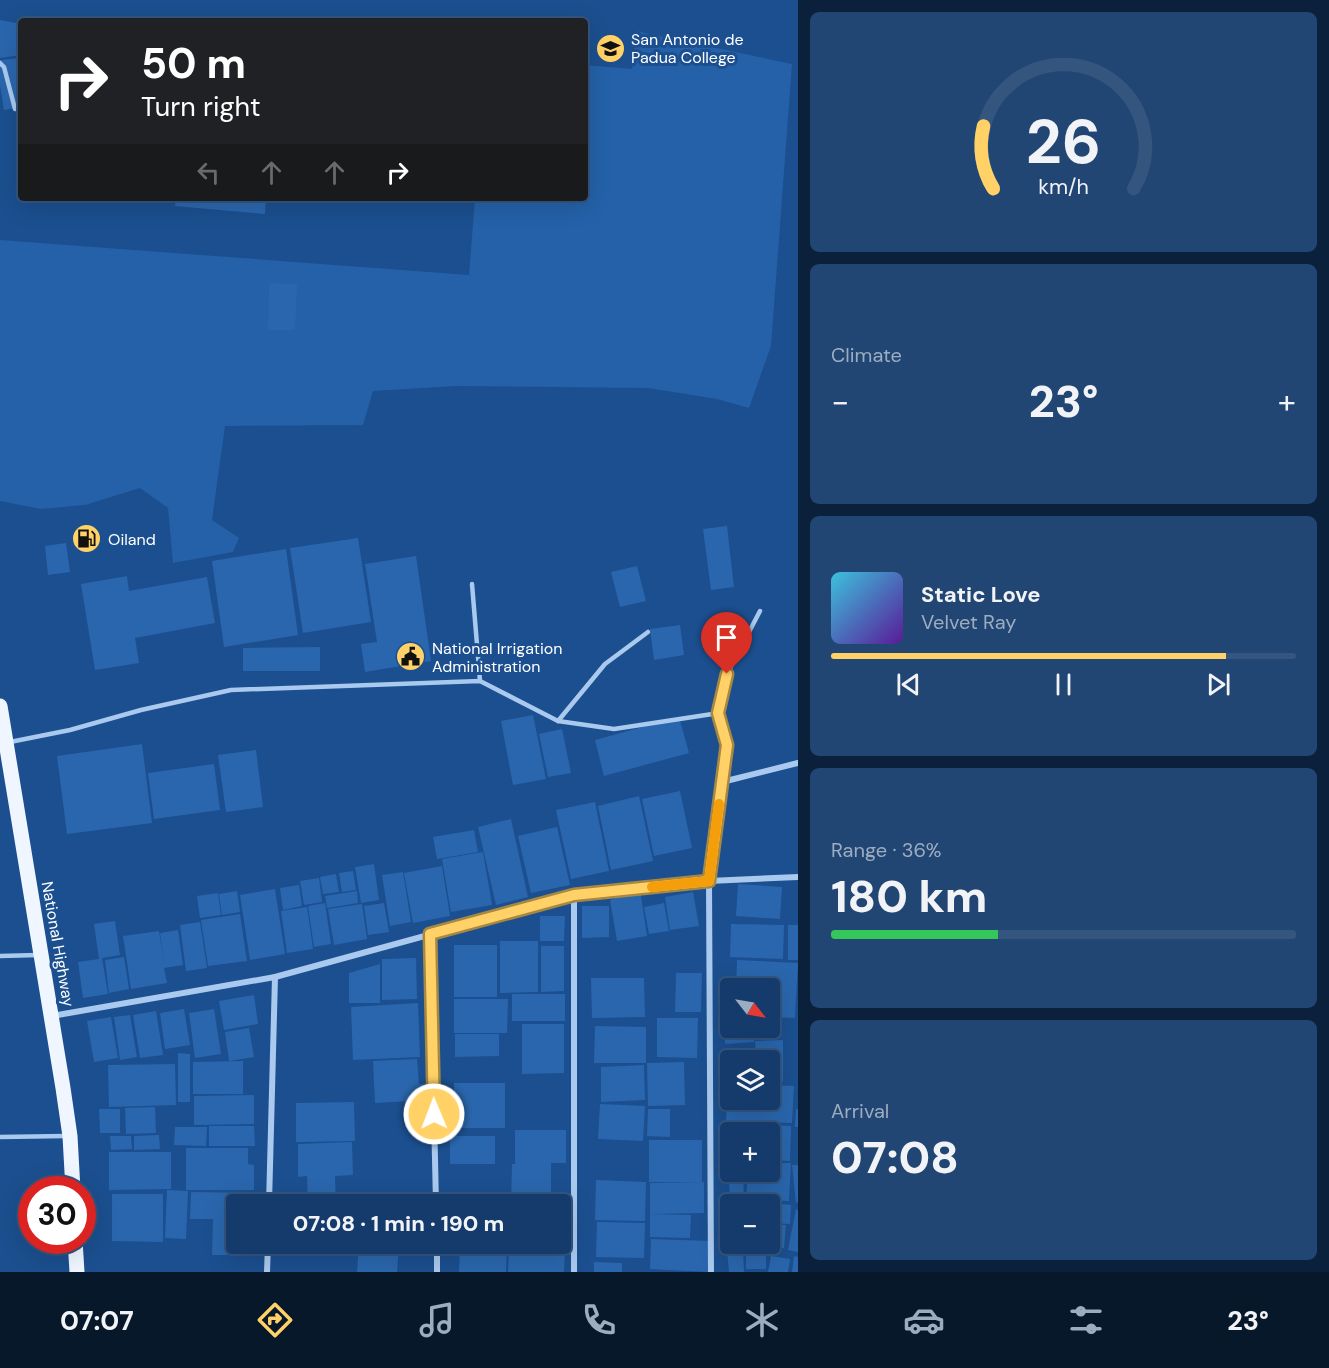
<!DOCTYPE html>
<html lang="en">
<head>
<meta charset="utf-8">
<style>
	:root { --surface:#143b6b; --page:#214673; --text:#f1f3f6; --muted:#9dadc1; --line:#33557e; --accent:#ffd166 }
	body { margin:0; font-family:"DM Sans",sans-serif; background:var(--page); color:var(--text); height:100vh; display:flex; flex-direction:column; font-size:22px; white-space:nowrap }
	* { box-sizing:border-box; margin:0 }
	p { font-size:20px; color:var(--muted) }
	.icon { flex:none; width:33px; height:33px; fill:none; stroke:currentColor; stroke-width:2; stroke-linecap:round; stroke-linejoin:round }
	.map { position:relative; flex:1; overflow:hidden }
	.panel { display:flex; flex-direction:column; gap:12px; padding:12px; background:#0b203b; width:531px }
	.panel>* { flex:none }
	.guide { position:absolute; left:18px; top:18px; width:570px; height:183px; border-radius:6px; box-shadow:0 6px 24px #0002,0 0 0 2px var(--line); background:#202124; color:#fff; overflow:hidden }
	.needle { width:39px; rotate:121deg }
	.controls { position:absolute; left:720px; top:978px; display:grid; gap:12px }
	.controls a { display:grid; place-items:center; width:60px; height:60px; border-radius:6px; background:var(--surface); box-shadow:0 6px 24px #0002,0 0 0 2px var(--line); font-size:30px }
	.speed { position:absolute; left:18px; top:1176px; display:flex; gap:12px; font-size:30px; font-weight:700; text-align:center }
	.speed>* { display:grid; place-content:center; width:78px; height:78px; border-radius:50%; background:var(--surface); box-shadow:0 6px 24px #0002,0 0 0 2px var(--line); line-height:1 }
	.speed .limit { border:9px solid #d22; background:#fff; color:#111 }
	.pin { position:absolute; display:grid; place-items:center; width:51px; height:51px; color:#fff; margin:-62px -26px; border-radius:50% 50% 50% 0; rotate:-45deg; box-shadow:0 0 6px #0007 }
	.pin .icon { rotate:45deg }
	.me { position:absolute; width:66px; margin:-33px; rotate:359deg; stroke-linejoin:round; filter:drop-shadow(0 0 4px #0008) }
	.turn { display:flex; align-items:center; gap:21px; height:126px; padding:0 24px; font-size:27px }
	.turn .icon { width:78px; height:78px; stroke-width:2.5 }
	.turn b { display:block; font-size:42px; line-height:51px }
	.lanes { display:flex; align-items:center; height:57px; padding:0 24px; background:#0003; justify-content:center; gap:30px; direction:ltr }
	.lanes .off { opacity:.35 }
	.big { font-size:45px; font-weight:800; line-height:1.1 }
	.panel .widget { flex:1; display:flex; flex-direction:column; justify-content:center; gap:9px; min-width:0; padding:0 21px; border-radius:9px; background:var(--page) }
	.panel .dial { align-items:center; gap:0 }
	.dial svg { height:156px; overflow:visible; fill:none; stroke:var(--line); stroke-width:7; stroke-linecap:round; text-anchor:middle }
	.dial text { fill:var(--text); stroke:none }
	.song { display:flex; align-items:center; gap:18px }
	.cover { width:72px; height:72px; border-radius:9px; background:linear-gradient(135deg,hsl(190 70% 55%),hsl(270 70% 35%)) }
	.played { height:6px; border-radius:3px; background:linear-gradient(90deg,var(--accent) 85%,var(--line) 85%) }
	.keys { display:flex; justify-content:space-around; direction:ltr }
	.heat { display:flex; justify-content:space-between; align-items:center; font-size:33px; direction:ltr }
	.charge { height:9px; border-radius:4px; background:linear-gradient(90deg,#34c759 36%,var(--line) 0) }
	.trip { position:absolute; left:226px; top:1194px; width:345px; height:60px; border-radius:6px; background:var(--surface); box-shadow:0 6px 24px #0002,0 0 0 2px var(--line); font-weight:800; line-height:60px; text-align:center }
	.tab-bar { display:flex; height:96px; justify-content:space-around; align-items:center; background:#08182b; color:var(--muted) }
	.tab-bar .icon { width:42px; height:42px }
	.tab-bar .current { color:var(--accent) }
	.tab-bar b { font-size:27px; color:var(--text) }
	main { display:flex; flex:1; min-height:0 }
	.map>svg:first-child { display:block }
	.green { fill:#2461a8 }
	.building { fill:#2a66ad }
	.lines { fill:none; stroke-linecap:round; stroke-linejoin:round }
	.service { stroke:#a9c9ee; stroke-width:4.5 }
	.minor { stroke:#a9c9ee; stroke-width:6 }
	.primary { stroke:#f0f6ff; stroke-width:15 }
	.route-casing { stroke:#a68842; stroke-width:15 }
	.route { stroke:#ffd166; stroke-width:10 }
	.slow { stroke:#f59e0b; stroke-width:10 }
	.labels { text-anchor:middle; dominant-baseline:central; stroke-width:6; stroke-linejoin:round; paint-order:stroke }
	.poi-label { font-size:16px; fill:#fff; stroke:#1b4f8f; text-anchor:start }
	.street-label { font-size:16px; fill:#fff; stroke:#1b4f8f }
</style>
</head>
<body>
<main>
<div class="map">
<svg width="798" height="1272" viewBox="0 0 798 1272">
	<rect width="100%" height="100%" fill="#1b4f8f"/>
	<path class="green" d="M636,31L792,64L771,346L749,408L717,399L648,388L456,386L373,391L363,425L225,426L212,520L239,538L233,552L173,563L168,508L140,488L85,505L41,509L0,501V240L469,275L475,198H585V65L632,69Z"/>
	<g class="building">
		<path d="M0,20L21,24V55L0,58Z"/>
		<path d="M21,58V107L4,110L0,85V60Z"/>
		<path d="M176,198H266L265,214L175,206Z"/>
		<path d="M269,283L297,284L295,330H268Z"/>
		<path d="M727,526L734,587L711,590L703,529Z"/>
		<path d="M358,538L371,622L303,633L290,548Z"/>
		<path d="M66,543L70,572L48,575L45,546Z"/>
		<path d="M286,549L298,635L224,647L212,561Z"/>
		<path d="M416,556L431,661L365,672L361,644L377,642L365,564Z"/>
		<path d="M637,566L646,601L620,607L611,572Z"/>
		<path d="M127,576L129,591L207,577L215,623L135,638L139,663L95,670L81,584Z"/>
		<path d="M680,625L684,655L654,660L650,629Z"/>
		<path d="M320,647V671H243V648Z"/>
		<path d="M533,715L546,779L513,785L501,721Z"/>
		<path d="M679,717L689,753L604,776L595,740Z"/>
		<path d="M562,729L571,773L548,777L539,734Z"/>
		<path d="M142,744L152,823L67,834L57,756Z"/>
		<path d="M256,750L263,807L226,812L218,755Z"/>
		<path d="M214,764L220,810L154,819L148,773Z"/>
		<path d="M680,791L692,848L654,856L642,799Z"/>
		<path d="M639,796L653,861L611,870L598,806Z"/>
		<path d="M595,802L609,871L571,879L556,810Z"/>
		<path d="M511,819L528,897L496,905L478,827Z"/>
		<path d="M557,827L570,885L531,893L518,836Z"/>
		<path d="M474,830L478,852L437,859L433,837Z"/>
		<path d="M483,852L492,905L451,912L442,859Z"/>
		<path d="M374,864L379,900L361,903L355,867Z"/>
		<path d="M442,866L450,916L413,923L404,873Z"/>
		<path d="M353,871L356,890L342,892L339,873Z"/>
		<path d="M403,872L411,922L390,926L382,875Z"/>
		<path d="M336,874L339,892L323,894L320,877Z"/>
		<path d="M319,878L322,902L304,905L300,881Z"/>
		<path d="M738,884L782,887L780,919L736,916Z"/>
		<path d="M299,885L302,906L283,910L280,888Z"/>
		<path d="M275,889L285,954L250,960L240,895Z"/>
		<path d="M640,889L647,936L617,941L610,900Z"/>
		<path d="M237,891L240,912L222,915L219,894Z"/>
		<path d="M357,891L358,903L327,908L325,896Z"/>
		<path d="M693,892L699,926L670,930L665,897Z"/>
		<path d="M218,893L221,915L200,918L197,896Z"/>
		<path d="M325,903L331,944L314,947L308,906Z"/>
		<path d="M384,903L389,932L368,935L364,906Z"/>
		<path d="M664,903L669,931L649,934L644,907Z"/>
		<path d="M362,904L367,939L334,945L328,909Z"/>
		<path d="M582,906H609V937L582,938Z"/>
		<path d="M307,907L313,949L287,953L281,911Z"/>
		<path d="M240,914L247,961L208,966L201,920Z"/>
		<path d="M540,916H565L564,941H540Z"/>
		<path d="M115,921L120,955L102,958L108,994L83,998L78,962L99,959L94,924Z"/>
		<path d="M200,922L207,968L186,971L180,925Z"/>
		<path d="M731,924L784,925L783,959L730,957Z"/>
		<rect x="788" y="925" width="10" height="35"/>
		<path d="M178,930L183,965L164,968L167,983L131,989L123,936L159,931L164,963L160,933Z"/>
		<path d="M500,941H538V992L500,993Z"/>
		<rect x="454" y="945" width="43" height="52"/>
		<path d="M541,946H564V991L541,992Z"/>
		<path d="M124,957L129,989L109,993L105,960Z"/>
		<path d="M416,958L417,999L382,1000V959Z"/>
		<path d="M737,960L798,963L795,1018L770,1017V988H736Z"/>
		<path d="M380,964V1003H349V973Z"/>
		<path d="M676,973H702L701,1012H675Z"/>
		<path d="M591,978H644L645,1017L592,1018Z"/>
		<rect x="512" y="994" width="53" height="27"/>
		<path d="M254,995L258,1024L224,1030L219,1001Z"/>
		<path d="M454,999H508L507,1033H454Z"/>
		<path d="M418,1003L420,1057L353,1060L351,1007Z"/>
		<path d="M184,1009L190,1045L165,1049L160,1013Z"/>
		<path d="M214,1009L221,1054L195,1058L189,1013Z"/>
		<path d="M156,1011L163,1055L140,1058L133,1015Z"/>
		<path d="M130,1015L137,1057L120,1060L114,1017Z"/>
		<path d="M111,1017L118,1058L94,1062L87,1021Z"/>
		<path d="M657,1018H698L697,1058L657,1057Z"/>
		<path d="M724,1020H730V1028H753L754,1042L725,1044Z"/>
		<path d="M522,1024H564V1073L522,1074Z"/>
		<path d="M595,1026L646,1027V1063H594Z"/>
		<path d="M249,1028L254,1057L229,1061L225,1032Z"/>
		<path d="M455,1034H499V1056L455,1057Z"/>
		<path d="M783,1040V1082L770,1083V1060H756L755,1041Z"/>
		<path d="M178,1053L190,1054V1102H178Z"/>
		<path d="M417,1059L419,1084L429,1083L430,1100L375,1103L373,1061Z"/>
		<path d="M243,1061V1094H193V1062Z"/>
		<path d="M684,1062L685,1105L648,1106L647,1063Z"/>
		<path d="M175,1064L176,1105L109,1107L108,1065Z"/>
		<path d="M644,1065L645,1100L601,1102V1067Z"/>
		<rect x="454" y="1083" width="51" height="45"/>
		<path d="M728,1084H730V1100H770V1085L794,1086L792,1123L726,1120Z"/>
		<path d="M254,1095V1124L194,1125V1096Z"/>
		<path d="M354,1102L355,1141L296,1142V1103Z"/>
		<path d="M600,1104L645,1106L643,1141L598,1139Z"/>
		<path d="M155,1107L156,1133L126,1134L125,1108Z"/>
		<path d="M99,1109H120V1133H100Z"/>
		<path d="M648,1109H670V1137L647,1136Z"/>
		<path d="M796,1109H798V1127H795Z"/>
		<path d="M743,1124L791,1126L790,1161L770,1160V1132H743Z"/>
		<path d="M209,1126H254L255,1146H209Z"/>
		<path d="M175,1127H207L206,1146L174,1145Z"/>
		<path d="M515,1130H566V1163H551V1203H511L512,1164H515Z"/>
		<path d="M159,1135L160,1149L134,1150V1136Z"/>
		<path d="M110,1136H131L132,1149L111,1150Z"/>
		<rect x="450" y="1136" width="45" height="28"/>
		<rect x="649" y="1140" width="53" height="42"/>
		<path d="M352,1142L353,1175L335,1176L336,1204H308L307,1176L298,1177V1144Z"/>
		<path d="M186,1148H248V1164L254,1165V1190H186Z"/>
		<path d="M109,1152H171V1189L109,1190Z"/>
		<path d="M728,1161H730V1172H743L744,1200H730Z"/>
		<path d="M770,1163H791L789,1201L746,1200L748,1172H770Z"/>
		<path d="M792,1165H798V1202L796,1203Z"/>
		<path d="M596,1180L646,1182L645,1221L595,1220Z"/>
		<path d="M704,1182V1213L650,1214V1183Z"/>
		<path d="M167,1190L188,1191L186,1239L165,1238Z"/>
		<path d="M191,1192L255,1193L254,1204H237V1244H254L253,1255H212L213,1219H190Z"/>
		<path d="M112,1194H163V1242L112,1241Z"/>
		<rect x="458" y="1199" width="31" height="5"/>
		<path d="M729,1201L749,1203V1204H729Z"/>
		<path d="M770,1203L791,1205L790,1224L770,1223Z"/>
		<path d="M796,1209L798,1210V1252L788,1250Z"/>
		<path d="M650,1214L691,1215L690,1238L650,1237Z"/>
		<path d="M597,1222L645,1223L644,1258L596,1257Z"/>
		<path d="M770,1224L786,1225L784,1248L753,1246H729V1244H770Z"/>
		<path d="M651,1239L710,1241L708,1272L650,1269Z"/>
		<path d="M359,1244H399L397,1272H357Z"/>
		<path d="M460,1246L507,1248L506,1272H459Z"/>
		<path d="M509,1247L565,1250L564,1272H508Z"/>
		<rect x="746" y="1248" width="20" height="21"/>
		<path d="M743,1249L744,1272H729L727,1250Z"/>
		<path d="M771,1256L790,1259L788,1272H768Z"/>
		<path d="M794,1256L798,1257V1272H792Z"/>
		<path d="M594,1262L622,1263V1272H594Z"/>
	</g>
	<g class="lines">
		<g class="service">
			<path d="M0,63L4,67L15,109"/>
			<path d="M472,584L480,681"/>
			<path d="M558,721L605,664L648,632"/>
			<path d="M10,742L70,730L141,710L231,690L480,681L558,721L614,729L719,713"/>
			<path d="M722,782L727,745L719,713L727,674L760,611"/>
			<path d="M0,956L38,955"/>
			<path d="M0,1137L66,1136"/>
		</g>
		<g class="minor">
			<path d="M574,895V1272"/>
			<path d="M430,934L436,1204"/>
			<path d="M52,1016L275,977L574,895L709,881L798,877"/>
			<path d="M269,1204L275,977"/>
			<path d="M437,1244V1272"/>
			<path d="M267,1272L268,1244"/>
			<path d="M711,1272L709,881L722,782L798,763"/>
		</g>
		<g class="primary">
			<path d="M0,706L63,1088L70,1136L73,1190"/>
			<path d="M75,1240L77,1272"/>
		</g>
	</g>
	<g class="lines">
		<defs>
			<path id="route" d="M434,1114L430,934L574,895L709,881L727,745L718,713L727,674"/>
		</defs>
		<use href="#route" class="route-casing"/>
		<use href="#route" class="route"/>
		<path class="slow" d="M652,887L709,881L719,804"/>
	</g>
	<defs>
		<symbol id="university-disc" viewBox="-11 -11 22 22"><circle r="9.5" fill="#ffd166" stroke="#1b4f8f"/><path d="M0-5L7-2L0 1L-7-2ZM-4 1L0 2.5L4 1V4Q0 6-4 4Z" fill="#111"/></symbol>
		<symbol id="fuel-disc" viewBox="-11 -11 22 22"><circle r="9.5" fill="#ffd166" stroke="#1b4f8f"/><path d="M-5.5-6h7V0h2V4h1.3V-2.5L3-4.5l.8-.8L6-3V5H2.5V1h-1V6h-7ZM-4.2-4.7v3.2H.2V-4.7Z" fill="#111"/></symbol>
		<symbol id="civic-disc" viewBox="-11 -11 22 22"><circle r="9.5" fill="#ffd166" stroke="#1b4f8f"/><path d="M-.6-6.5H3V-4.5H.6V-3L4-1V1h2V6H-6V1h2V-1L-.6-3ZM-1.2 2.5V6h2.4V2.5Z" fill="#111"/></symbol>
	</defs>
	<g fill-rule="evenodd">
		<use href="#university-disc" x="594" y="32" width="33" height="33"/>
		<use href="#fuel-disc" x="70" y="522" width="33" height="33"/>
		<use href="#civic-disc" x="394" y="640" width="33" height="33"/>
	</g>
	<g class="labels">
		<g class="poi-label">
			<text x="631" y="39">San Antonio de<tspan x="631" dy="18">Padua College</tspan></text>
			<text x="108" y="539">Oiland</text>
			<text x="432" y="648">National Irrigation<tspan x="432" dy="18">Administration</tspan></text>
		</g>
		<g class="street-label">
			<text transform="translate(58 944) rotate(80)">National Highway</text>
		</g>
	</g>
</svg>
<div class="controls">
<a><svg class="needle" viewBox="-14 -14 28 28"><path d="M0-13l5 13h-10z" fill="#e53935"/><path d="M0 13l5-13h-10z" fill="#9dadc1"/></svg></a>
<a><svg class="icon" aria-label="layers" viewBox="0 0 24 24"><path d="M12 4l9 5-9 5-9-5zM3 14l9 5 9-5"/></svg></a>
<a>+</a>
<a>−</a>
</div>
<div class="speed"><div class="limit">30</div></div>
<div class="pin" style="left:727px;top:674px;background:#d93025"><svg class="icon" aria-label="arrive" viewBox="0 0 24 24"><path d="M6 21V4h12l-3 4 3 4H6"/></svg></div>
<svg class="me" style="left:434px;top:1114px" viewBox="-20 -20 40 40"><circle r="17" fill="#ffd166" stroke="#fff" stroke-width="3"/><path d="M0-11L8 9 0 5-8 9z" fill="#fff"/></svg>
<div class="trip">07:08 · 1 min · 190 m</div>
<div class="guide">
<div class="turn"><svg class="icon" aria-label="right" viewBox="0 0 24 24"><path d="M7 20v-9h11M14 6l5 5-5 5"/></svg><div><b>50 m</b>Turn right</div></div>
<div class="lanes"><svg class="icon off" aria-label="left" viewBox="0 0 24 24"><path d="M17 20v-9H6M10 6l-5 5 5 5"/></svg><svg class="icon off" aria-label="ahead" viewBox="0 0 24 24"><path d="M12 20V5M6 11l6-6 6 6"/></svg><svg class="icon off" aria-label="ahead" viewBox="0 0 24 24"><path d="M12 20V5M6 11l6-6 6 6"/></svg><svg class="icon" aria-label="right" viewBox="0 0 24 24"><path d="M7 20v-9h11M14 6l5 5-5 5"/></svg></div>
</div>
</div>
<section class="panel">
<div class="widget dial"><svg viewBox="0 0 100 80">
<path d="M14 69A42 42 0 1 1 86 69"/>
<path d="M14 69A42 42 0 0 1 9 37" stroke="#ffd166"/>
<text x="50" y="56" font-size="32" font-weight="700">26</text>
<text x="50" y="72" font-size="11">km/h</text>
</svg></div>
<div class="widget"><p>Climate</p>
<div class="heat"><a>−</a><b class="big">23°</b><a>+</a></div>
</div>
<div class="widget">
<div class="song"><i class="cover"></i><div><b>Static Love</b><p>Velvet Ray</p></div></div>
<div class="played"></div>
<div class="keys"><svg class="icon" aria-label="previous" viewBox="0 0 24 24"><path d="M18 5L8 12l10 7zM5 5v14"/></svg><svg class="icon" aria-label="pause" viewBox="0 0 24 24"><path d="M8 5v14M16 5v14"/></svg><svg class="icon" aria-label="next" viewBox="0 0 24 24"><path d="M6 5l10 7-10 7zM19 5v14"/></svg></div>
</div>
<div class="widget"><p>Range · 36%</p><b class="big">180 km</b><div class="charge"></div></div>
<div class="widget"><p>Arrival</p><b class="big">07:08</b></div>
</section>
</main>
<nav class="tab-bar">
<b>07:07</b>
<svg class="icon current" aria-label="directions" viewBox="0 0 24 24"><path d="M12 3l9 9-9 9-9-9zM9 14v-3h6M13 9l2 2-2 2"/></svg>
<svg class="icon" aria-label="music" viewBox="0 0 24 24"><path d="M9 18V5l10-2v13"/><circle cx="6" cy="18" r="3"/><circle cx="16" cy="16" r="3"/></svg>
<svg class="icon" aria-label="phone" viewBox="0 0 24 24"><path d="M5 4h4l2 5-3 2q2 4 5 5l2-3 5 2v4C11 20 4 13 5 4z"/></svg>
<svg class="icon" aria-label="climate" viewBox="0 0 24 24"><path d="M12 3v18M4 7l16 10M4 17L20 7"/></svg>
<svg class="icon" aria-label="car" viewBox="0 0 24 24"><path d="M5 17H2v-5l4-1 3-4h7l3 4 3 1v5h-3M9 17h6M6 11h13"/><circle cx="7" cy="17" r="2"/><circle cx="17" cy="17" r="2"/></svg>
<svg class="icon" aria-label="filters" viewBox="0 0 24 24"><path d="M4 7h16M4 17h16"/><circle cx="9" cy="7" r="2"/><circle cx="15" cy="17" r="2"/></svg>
<b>23°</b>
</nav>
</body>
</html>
